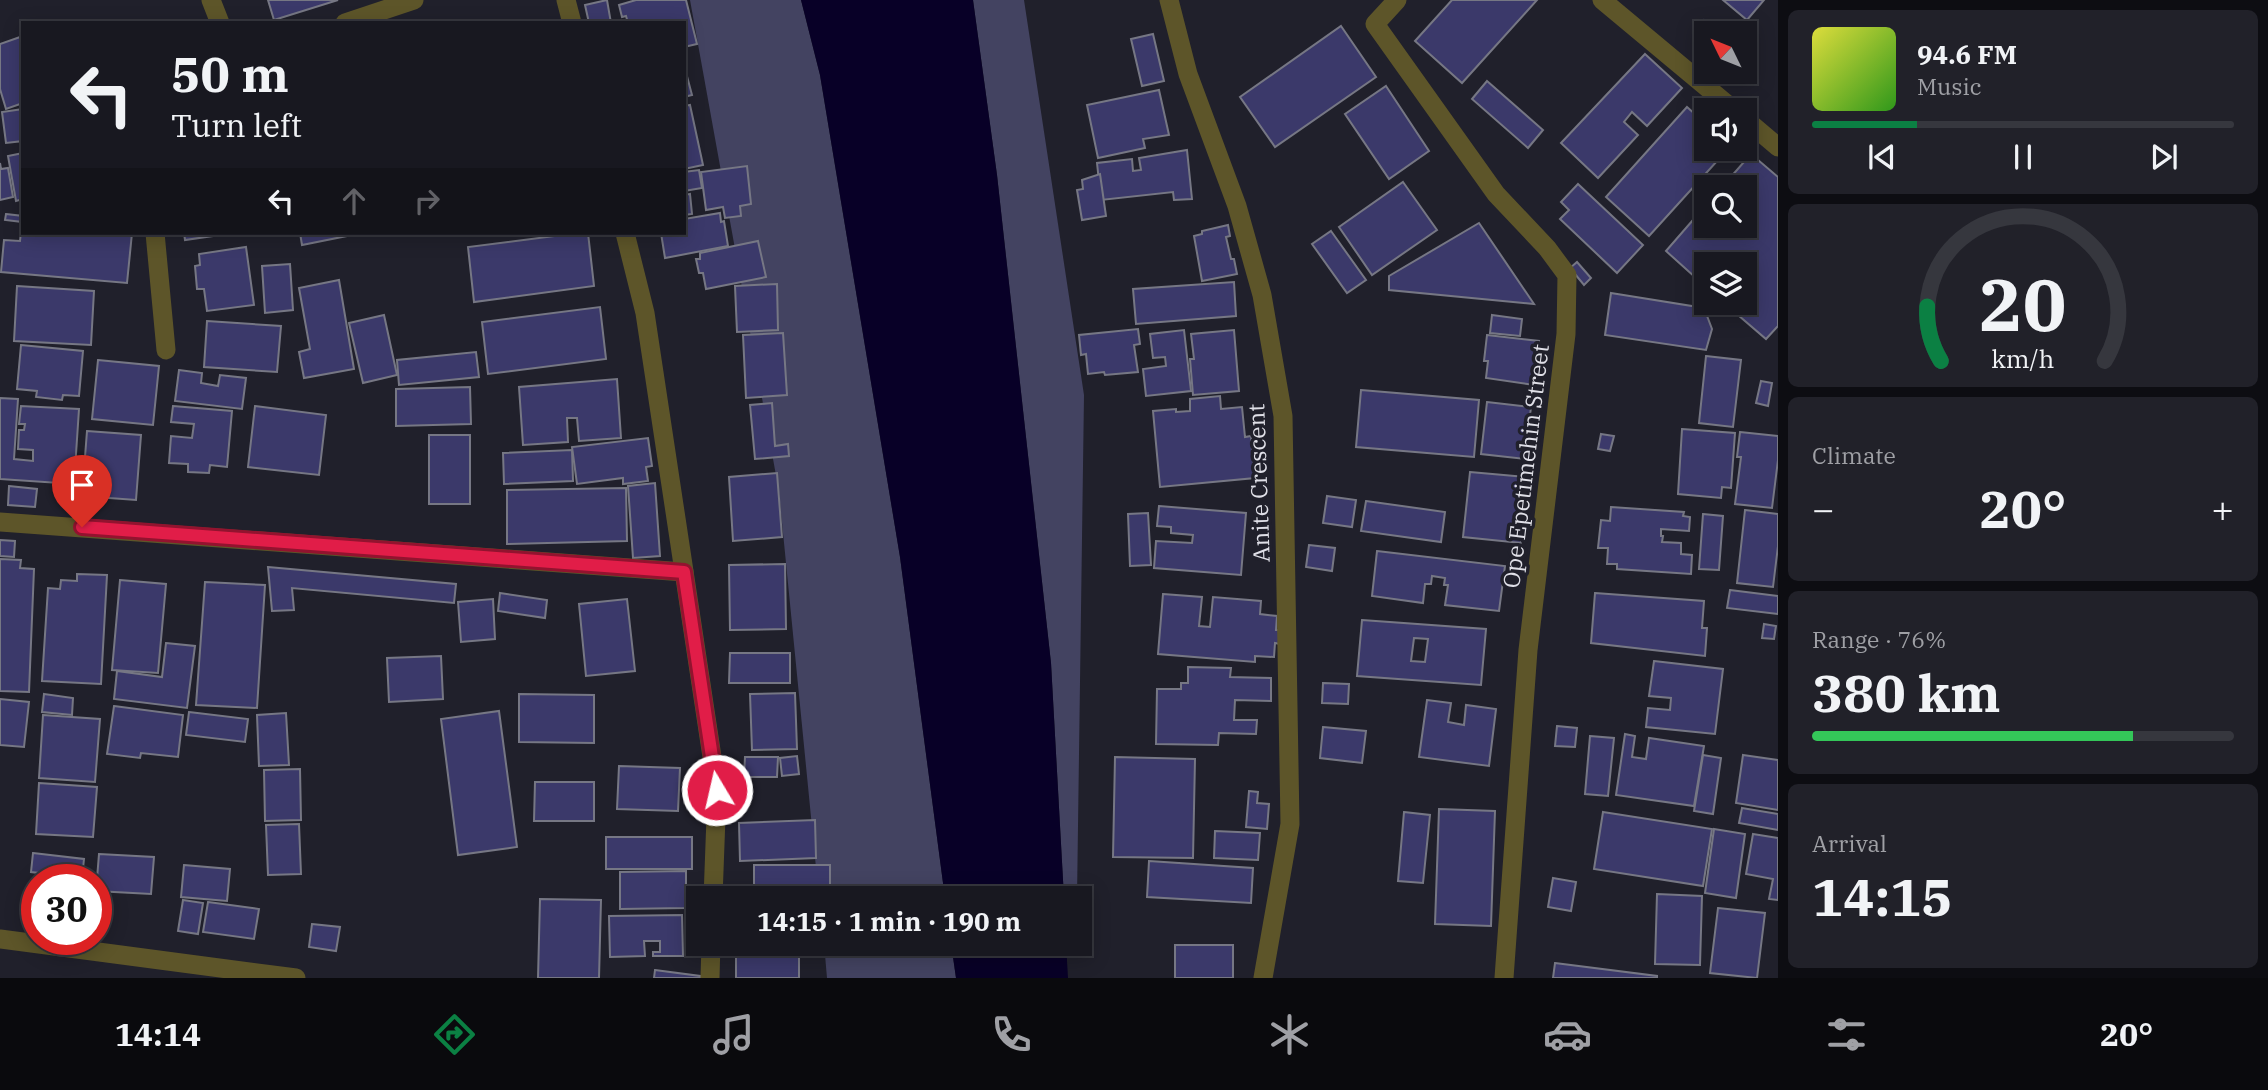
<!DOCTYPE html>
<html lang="en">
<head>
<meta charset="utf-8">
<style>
	:root { --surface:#181820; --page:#212129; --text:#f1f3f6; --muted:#9fa0a5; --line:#36373e; --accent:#0b8043 }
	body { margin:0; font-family:"IBM Plex Serif",serif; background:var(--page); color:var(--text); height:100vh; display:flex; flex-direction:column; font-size:26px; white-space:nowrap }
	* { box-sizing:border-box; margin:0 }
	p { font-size:23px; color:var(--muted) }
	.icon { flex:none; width:38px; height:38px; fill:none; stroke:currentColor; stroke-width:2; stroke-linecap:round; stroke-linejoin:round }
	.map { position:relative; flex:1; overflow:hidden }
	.sheet { display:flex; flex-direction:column; gap:10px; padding:10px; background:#0d0d12; width:490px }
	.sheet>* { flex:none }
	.banner { position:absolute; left:21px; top:21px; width:665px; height:214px; border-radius:0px; box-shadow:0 4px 18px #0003,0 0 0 2px var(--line); background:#181820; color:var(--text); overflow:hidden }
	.needle { width:46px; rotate:313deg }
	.fabs { position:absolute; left:1694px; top:21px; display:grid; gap:14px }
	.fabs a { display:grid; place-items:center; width:63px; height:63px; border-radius:0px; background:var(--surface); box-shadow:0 4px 18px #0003,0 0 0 2px var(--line); font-size:35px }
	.speed { position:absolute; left:21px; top:864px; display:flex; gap:14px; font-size:35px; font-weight:700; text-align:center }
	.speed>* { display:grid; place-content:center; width:91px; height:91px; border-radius:50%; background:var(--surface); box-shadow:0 4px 18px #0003,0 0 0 2px var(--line); line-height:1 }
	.speed .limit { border:10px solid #d22; background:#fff; color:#111 }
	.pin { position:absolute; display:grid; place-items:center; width:60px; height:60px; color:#fff; margin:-72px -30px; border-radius:50% 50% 50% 0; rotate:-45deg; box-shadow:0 0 7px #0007 }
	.pin .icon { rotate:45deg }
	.me { position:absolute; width:77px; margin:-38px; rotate:351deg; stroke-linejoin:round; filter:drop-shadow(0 0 5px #0008) }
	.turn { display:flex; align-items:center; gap:24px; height:147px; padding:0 35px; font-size:32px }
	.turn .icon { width:91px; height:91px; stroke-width:2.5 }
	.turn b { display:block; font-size:49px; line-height:60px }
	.lanes { display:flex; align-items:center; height:66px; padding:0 35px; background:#0003; justify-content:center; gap:35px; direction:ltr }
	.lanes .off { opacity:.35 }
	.big { font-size:52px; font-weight:700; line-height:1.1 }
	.sheet .card { flex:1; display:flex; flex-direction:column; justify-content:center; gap:10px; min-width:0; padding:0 24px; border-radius:10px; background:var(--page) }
	.sheet .dial { align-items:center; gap:0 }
	.dial svg { height:182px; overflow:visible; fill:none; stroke:var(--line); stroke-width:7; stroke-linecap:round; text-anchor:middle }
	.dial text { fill:var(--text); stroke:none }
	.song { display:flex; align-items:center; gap:21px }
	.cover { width:84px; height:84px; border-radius:10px; background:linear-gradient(135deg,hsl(60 70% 55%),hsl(110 70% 35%)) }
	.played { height:7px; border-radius:4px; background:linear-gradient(90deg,var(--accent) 25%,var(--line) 25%) }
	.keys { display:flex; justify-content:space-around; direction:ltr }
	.heat { display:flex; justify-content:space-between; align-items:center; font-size:38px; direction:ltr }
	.charge { height:10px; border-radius:5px; background:linear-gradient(90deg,#34c759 76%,var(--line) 0) }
	.trip { position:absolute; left:686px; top:886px; width:406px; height:70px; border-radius:0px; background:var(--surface); box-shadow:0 4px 18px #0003,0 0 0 2px var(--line); font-weight:700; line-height:70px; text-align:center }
	.dock { display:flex; height:112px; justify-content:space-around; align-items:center; background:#0a0a0d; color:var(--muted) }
	.dock .icon { width:49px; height:49px }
	.dock .selected { color:var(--accent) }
	.dock b { font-size:32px; color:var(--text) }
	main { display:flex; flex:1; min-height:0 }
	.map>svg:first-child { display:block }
	.green { fill:#434361 }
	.water { fill:#080027 }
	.building { fill:#3b396a; stroke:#767784; stroke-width:2; fill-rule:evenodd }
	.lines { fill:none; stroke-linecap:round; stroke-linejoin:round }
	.minor { stroke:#5d5529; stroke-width:19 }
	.route-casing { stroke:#92132f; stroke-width:18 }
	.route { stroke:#e11d48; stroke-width:12 }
	.labels { text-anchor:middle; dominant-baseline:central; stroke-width:7; stroke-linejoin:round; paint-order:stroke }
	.street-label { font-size:23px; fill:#dfdfe7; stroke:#20202b }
</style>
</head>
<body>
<main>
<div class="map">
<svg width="1778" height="978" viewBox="0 0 1778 978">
	<rect width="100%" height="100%" fill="#20202b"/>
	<g class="green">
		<path d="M690,0H801L820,75L900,557L945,898H819L779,492Z"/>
		<path d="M973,0H1024L1084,395L1077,898H1064L1051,663L997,175Z"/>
		<path d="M824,943H951L956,978H827Z"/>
	</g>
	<g class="water">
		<path d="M801,0H973L997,175L1051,663L1064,898H945L900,557L820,75Z"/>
		<path d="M951,943H1066L1068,978H956Z"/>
	</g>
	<g class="building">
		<path d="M268,0H338L274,20Z"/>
		<path d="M607,0L611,23H589L585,5Z"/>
		<path d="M636,0H686L697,44L684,47V23H628L626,16L622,17L619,5Z"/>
		<path d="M1452,0H1537L1462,83L1415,41Z"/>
		<path d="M1723,0H1764L1747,20Z"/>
		<path d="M1704,20L1721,33H1706V39L1695,30Z"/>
		<path d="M1341,26L1376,77L1275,147L1240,97Z"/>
		<path d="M1153,34L1164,81L1142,86L1131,39Z"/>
		<path d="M23,36V103L6,109L0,89V44Z"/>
		<path d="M1645,54L1682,88L1647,126L1632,112L1624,122L1638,135L1598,178L1561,143Z"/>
		<path d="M684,65L692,95L684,97Z"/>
		<path d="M1487,81L1543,130L1528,148L1472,99Z"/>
		<path d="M1386,86L1429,151L1389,179L1345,114Z"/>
		<path d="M1159,90L1169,135L1143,139L1145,148L1098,158L1087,105Z"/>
		<path d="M690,105L703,165L684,169V106Z"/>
		<path d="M1687,107L1706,124V149H1728L1649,236L1606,197Z"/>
		<path d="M23,109V141L6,143L2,112Z"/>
		<path d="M1187,150L1192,199L1174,200L1173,192L1101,200L1097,163L1132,159L1133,171L1141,170L1139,158Z"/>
		<path d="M23,153V199L16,201L8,156Z"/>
		<path d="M1751,154L1778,177V326L1766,339L1724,303H1745V264H1706V287L1666,251L1706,205V226H1745V187H1722Z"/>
		<path d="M0,163L1,169L8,168L13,197L0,200Z"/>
		<path d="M747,166L751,204L740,206L741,216L725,218L723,207L706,210L701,172Z"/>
		<path d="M699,170L702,188L684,191V172Z"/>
		<path d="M1100,174L1106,216L1082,220L1077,190L1083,189L1082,180Z"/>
		<path d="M1403,182L1437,230L1372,275L1339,227Z"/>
		<path d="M1578,184L1643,245L1617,273L1560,219L1569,210L1561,202Z"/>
		<path d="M690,194L692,214L684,215V195Z"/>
		<path d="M720,213L721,222L724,221L728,246L665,258L661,233H684V219Z"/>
		<path d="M6,214L23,216V233H132L127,283L1,272L4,240L20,241L22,222L5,220Z"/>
		<path d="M1479,223L1534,304L1389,290V276Z"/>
		<path d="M1228,225L1230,236L1226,237L1231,259H1234L1237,274L1202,281L1194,236L1202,234V231Z"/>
		<path d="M1331,231L1366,280L1347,293L1312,244Z"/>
		<path d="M184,233H234L185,240Z"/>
		<path d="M300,233H362L302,245Z"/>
		<path d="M578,233H588L594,286L474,302L468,247Z"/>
		<path d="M758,241L766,277L706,289L703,273H699L696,259H700V253Z"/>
		<path d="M246,247L254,305L207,311L204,289H197L195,266L200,265L199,254Z"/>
		<path d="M1577,262L1591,278L1584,285L1570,268Z"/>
		<path d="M290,264L293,310L265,313L262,266Z"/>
		<path d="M339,280L354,369L304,378L299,352L310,349L299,288Z"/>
		<path d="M1234,282L1236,316L1136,324L1133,289Z"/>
		<path d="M777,284L778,330L737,332L735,286Z"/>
		<path d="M17,286L94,291L91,345L14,341Z"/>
		<path d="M1611,293L1704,308L1712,329L1706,350L1605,335Z"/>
		<path d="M600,307L606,359L488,374L482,322Z"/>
		<path d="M384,315L397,375L363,383L349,323Z"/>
		<path d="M1492,315L1522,319L1520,336L1490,333Z"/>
		<path d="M207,321L281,326L277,372L204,367Z"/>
		<path d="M1138,329L1140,344L1134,345L1138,372L1105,375L1104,372L1088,374L1086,354L1081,355L1079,335Z"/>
		<path d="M1184,330L1191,391L1146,396L1143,369L1166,366L1165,357L1153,358L1150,334Z"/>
		<path d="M1234,330L1239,391L1193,395L1190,359H1194L1191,334Z"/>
		<path d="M783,333L787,395L746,398L743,335Z"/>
		<path d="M1487,335L1539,341L1534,385L1486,378L1488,361H1484Z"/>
		<path d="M21,345L83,351L79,396L63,395L62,400L36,397L37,391L17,389Z"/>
		<path d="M476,352L479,377L399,385L397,360Z"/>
		<path d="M1706,356L1741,360L1733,427L1699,423Z"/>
		<path d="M98,360L159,366L153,425L92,419Z"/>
		<path d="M179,370L202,373L201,383L218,386L220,375L246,378L242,409L175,401Z"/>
		<path d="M617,379L621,438L579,441L577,418H567L568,442L523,445L519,387Z"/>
		<path d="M1761,381L1772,383L1768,406L1756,403Z"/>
		<path d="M470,387L471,424L396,426V389Z"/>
		<path d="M1361,390L1479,400L1474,457L1356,447Z"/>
		<path d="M1220,396L1221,409L1242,407L1245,437L1251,436L1255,478L1160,487L1153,411L1176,409V412L1190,411V399Z"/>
		<path d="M0,398L18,399L14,459L33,461V450L18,449L19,430H24L25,424H19L21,406L79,409L74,484L0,479Z"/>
		<path d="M1487,402L1531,407L1525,459L1481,454Z"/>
		<path d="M772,403L775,446L788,444L789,456L755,459L750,405Z"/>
		<path d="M173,406L232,411L227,467L210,465L209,473L188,472V464L169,463L171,436L192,438L194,424L171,422Z"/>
		<path d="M255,406L326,415L319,475L248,467Z"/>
		<path d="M1682,429L1735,433L1731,488L1722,487L1721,498L1678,494Z"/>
		<path d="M87,431L141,435L136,500L82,496Z"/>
		<path d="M1740,432L1778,436V460L1772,508L1735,504L1741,457H1737Z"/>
		<path d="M1601,434L1614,436L1610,451L1598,449Z"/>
		<rect x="429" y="435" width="41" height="69"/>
		<path d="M648,438L652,466L646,467L648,481L623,484V478L577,484L572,447Z"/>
		<path d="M572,450L573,481L504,484L503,453Z"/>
		<path d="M1470,472L1527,477L1521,543L1463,537Z"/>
		<path d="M777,473L782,537L733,541L729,477Z"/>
		<path d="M655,483L660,556L633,558L628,486Z"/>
		<path d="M9,486L37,489L35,507L8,505Z"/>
		<path d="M626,488L627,541L507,544V490Z"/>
		<path d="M1327,496L1356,500L1352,527L1323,523Z"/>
		<path d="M1366,501L1445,512L1441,542L1361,531Z"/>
		<path d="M1159,506L1246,513L1241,575L1154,568L1156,541L1192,543L1193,535L1171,533V527L1157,526Z"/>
		<path d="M1611,507L1684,512L1683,516L1690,517L1689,531L1661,529V536H1663L1662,542L1681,543V554L1692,555L1691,574L1617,569V564H1607L1608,548H1598L1601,520L1610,521Z"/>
		<path d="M1745,510L1778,514V546L1773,587L1737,583Z"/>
		<path d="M1148,513L1151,565L1130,566L1128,514Z"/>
		<path d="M1703,514L1723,516L1719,570L1699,569Z"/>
		<path d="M0,540L15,541L14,557L0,556Z"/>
		<path d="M1309,545L1335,548L1332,571L1306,567Z"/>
		<path d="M1377,551L1505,566L1499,611L1445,605L1448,585H1444L1445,578L1432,576L1431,584H1425L1423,603L1372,596Z"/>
		<path d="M0,559L21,560L20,568L34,569L29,692L0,691Z"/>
		<path d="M785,564L786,629L730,630L729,565Z"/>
		<path d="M268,567L456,584L454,603L292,588L294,610L272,611Z"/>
		<path d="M77,574L107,575L101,684L42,681L48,588L60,589L61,580L77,581Z"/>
		<path d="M120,580L166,584L158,673L112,670Z"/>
		<path d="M205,582L265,585L257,708L196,705Z"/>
		<path d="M1730,590L1778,596V614L1727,608Z"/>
		<path d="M500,593L547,600L545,618L498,611Z"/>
		<path d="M1595,593L1704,601L1702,628H1707L1705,656L1591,643Z"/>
		<path d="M1163,594L1202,597L1199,626L1210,627L1213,597L1261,601L1260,614L1277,616L1276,630H1281L1280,644L1275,643L1274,657L1255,656V662L1158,654Z"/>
		<path d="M493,599L495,639L461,642L458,602Z"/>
		<path d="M627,599L635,671L586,676L579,604Z"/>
		<path d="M1362,620L1486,629L1481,685L1357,676ZM1414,638L1428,639L1425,662L1411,661Z"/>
		<path d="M1764,624L1776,626L1774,639L1762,638Z"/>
		<path d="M166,643L195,646L187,708L114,699L117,671L162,677Z"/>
		<path d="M730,653H790V683H729Z"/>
		<path d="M441,656L443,699L389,702L387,658Z"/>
		<path d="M1654,661L1723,669L1715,734L1646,727L1648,708L1670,710L1671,698L1649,696Z"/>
		<path d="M1188,667L1231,668L1230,677L1271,678V701L1235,700L1234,720H1257L1256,734L1219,733L1218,745L1156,744L1157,689H1181V683H1188Z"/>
		<path d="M1323,683L1349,684L1348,704L1322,703Z"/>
		<path d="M795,693L797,749L752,750L750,694Z"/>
		<path d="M44,694L73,698L72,715L42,712Z"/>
		<path d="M519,694L594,695V743L519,742Z"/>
		<path d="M0,699L29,702L24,747L0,745Z"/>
		<path d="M1427,700L1451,703L1448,722L1464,725L1466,705L1496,709L1489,766L1419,757Z"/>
		<path d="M114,706L183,715L178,757L141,753L140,758L107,754Z"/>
		<path d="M499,711L517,847L458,855L441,719Z"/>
		<path d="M189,712L248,719L245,742L186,735Z"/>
		<path d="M286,713L289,765L259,766L257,715Z"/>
		<path d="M43,715L100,719L95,782L39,778Z"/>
		<path d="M1557,726L1577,728L1575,747L1555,746Z"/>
		<path d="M1323,727L1366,731L1362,763L1320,758Z"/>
		<path d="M1625,734L1635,736L1632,757L1646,759L1649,738L1704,746L1694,806L1616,795Z"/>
		<path d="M1590,736L1614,738L1608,796L1585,794Z"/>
		<path d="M1703,755L1721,758L1713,814L1694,811Z"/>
		<path d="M1743,755L1778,760V810L1736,803Z"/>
		<path d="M797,756L799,774L782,776L780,758Z"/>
		<path d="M745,757H778L777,777H744Z"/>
		<path d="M1115,757L1195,759L1193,858L1113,857Z"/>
		<path d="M619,766L680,768L678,811L617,809Z"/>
		<path d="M724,766L740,767L739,783H724Z"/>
		<path d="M300,769L301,820L265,821L264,770Z"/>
		<path d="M535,782H594V821H534Z"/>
		<path d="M39,783L97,787L93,837L36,834Z"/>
		<path d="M1249,791L1258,792L1257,803L1269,804L1267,829L1246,827Z"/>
		<path d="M1742,808L1778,814V830L1739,823Z"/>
		<path d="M1439,809L1495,811L1491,926L1435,924Z"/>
		<path d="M1404,812L1430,815L1423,883L1398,881Z"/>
		<path d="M1603,812L1712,829L1703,886L1594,869Z"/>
		<path d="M815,820L816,858L740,861L739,823Z"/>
		<path d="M299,824L301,874L268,875L266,825Z"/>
		<path d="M1714,829L1745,834L1736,898L1705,893Z"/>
		<path d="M1215,831L1260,833L1258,860L1214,858Z"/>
		<path d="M1753,834L1778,838V900L1769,899L1773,879L1746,874Z"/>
		<rect x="606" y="837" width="86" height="32"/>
		<path d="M33,853L84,859L82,878L31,872Z"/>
		<path d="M99,854L154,857L151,894L96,891Z"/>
		<path d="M1149,861L1253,868L1251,903L1147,897Z"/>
		<path d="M184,865L230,869L227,901L181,897Z"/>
		<rect x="754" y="865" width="76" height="33"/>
		<path d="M686,871V908L620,909V872Z"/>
		<path d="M1553,878L1576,882L1571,911L1548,907Z"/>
		<path d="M1657,894L1702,896L1700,965L1655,964Z"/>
		<path d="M540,899L601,900L599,978H538Z"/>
		<path d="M183,900L203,903L198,934L178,931Z"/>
		<path d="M208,902L259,909L254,939L203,932Z"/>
		<path d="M1718,908L1765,913L1757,978L1710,973Z"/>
		<path d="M682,915L683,956H653V952H660V941H644L645,956L610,957L609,916Z"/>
		<path d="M312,924L340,927L336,951L309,947Z"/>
		<rect x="1175" y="945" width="58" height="33"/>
		<path d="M799,950V978H736V951Z"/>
		<path d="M1555,963L1657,976V978H1553Z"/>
		<path d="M655,970L700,976V978H654Z"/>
	</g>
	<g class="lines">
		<g class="minor">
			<path d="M211,0L220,23"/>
			<path d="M566,0L572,23"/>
			<path d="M1169,0L1188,74L1237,206L1262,295L1283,416L1290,824L1263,978"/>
			<path d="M1397,0L1375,24L1496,194L1547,248L1567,275L1566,334L1528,650L1504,978"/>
			<path d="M1602,0L1734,110"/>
			<path d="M345,23L414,0"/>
			<path d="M1745,119L1778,147"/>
			<path d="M155,233L166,350"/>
			<path d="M625,233L645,313L717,790L713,898"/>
			<path d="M0,522L684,572"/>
			<path d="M0,939L296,978"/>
			<path d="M710,978L711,943"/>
		</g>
	</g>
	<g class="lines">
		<defs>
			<path id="route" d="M82,527L684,572L717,790"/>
		</defs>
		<use href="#route" class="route-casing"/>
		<use href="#route" class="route"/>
	</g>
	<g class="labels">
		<g class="street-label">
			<text transform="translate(1525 466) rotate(-83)">Ope Epetimehin Street</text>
			<text transform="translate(1258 483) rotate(-92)">Anite Crescent</text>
		</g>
	</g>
</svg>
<div class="fabs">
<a><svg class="needle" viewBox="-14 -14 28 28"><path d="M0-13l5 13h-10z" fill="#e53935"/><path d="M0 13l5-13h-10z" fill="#9fa0a5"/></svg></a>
<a><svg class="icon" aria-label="sound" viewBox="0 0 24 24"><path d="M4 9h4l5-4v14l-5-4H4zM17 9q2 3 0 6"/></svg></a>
<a><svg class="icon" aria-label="search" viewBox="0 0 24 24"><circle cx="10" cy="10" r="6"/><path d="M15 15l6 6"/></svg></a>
<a><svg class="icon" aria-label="layers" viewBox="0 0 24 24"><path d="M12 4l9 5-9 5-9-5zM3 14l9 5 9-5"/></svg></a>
</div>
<div class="speed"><div class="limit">30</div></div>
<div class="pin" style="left:82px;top:527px;background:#d93025"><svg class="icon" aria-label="arrive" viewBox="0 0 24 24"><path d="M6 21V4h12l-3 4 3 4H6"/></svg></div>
<svg class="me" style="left:717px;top:790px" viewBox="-20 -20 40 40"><circle r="17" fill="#e11d48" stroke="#fff" stroke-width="3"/><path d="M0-11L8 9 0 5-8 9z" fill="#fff"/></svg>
<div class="trip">14:15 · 1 min · 190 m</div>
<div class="banner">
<div class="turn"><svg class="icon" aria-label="left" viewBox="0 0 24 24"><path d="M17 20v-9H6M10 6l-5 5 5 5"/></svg><div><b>50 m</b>Turn left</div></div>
<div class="lanes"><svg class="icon" aria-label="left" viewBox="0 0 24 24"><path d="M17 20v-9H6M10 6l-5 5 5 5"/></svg><svg class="icon off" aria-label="ahead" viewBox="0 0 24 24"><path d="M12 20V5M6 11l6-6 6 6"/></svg><svg class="icon off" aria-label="right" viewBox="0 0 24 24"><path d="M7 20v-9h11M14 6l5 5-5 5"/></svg></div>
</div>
</div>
<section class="sheet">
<div class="card">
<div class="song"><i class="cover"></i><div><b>94.6 FM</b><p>Music</p></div></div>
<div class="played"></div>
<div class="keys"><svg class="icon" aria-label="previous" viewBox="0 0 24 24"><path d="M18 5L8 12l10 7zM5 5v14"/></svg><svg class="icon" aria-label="pause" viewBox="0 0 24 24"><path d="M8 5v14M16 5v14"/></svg><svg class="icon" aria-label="next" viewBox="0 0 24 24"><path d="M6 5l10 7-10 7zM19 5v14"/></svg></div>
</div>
<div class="card dial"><svg viewBox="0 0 100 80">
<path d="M14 69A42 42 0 1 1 86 69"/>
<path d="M14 69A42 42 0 0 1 8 45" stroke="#0b8043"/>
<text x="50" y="56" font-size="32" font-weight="700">20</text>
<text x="50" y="72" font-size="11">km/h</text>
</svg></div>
<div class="card"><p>Climate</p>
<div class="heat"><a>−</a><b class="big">20°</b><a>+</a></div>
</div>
<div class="card"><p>Range · 76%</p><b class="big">380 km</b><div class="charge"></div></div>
<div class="card"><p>Arrival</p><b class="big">14:15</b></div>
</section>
</main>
<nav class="dock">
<b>14:14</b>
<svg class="icon selected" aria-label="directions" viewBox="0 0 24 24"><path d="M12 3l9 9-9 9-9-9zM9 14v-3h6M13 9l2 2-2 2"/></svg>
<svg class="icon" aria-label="music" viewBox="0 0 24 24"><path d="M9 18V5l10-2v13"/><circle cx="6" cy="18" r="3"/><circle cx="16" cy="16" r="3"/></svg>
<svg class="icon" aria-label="phone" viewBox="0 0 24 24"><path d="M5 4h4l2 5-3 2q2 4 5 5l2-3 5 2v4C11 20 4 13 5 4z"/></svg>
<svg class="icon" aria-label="climate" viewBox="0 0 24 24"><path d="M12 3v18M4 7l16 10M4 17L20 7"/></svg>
<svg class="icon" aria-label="car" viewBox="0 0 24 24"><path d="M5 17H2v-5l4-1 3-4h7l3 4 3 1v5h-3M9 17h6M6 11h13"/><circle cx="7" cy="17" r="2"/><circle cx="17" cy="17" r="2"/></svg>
<svg class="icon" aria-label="filters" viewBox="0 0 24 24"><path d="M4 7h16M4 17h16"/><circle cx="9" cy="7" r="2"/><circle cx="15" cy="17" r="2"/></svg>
<b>20°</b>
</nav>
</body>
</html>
